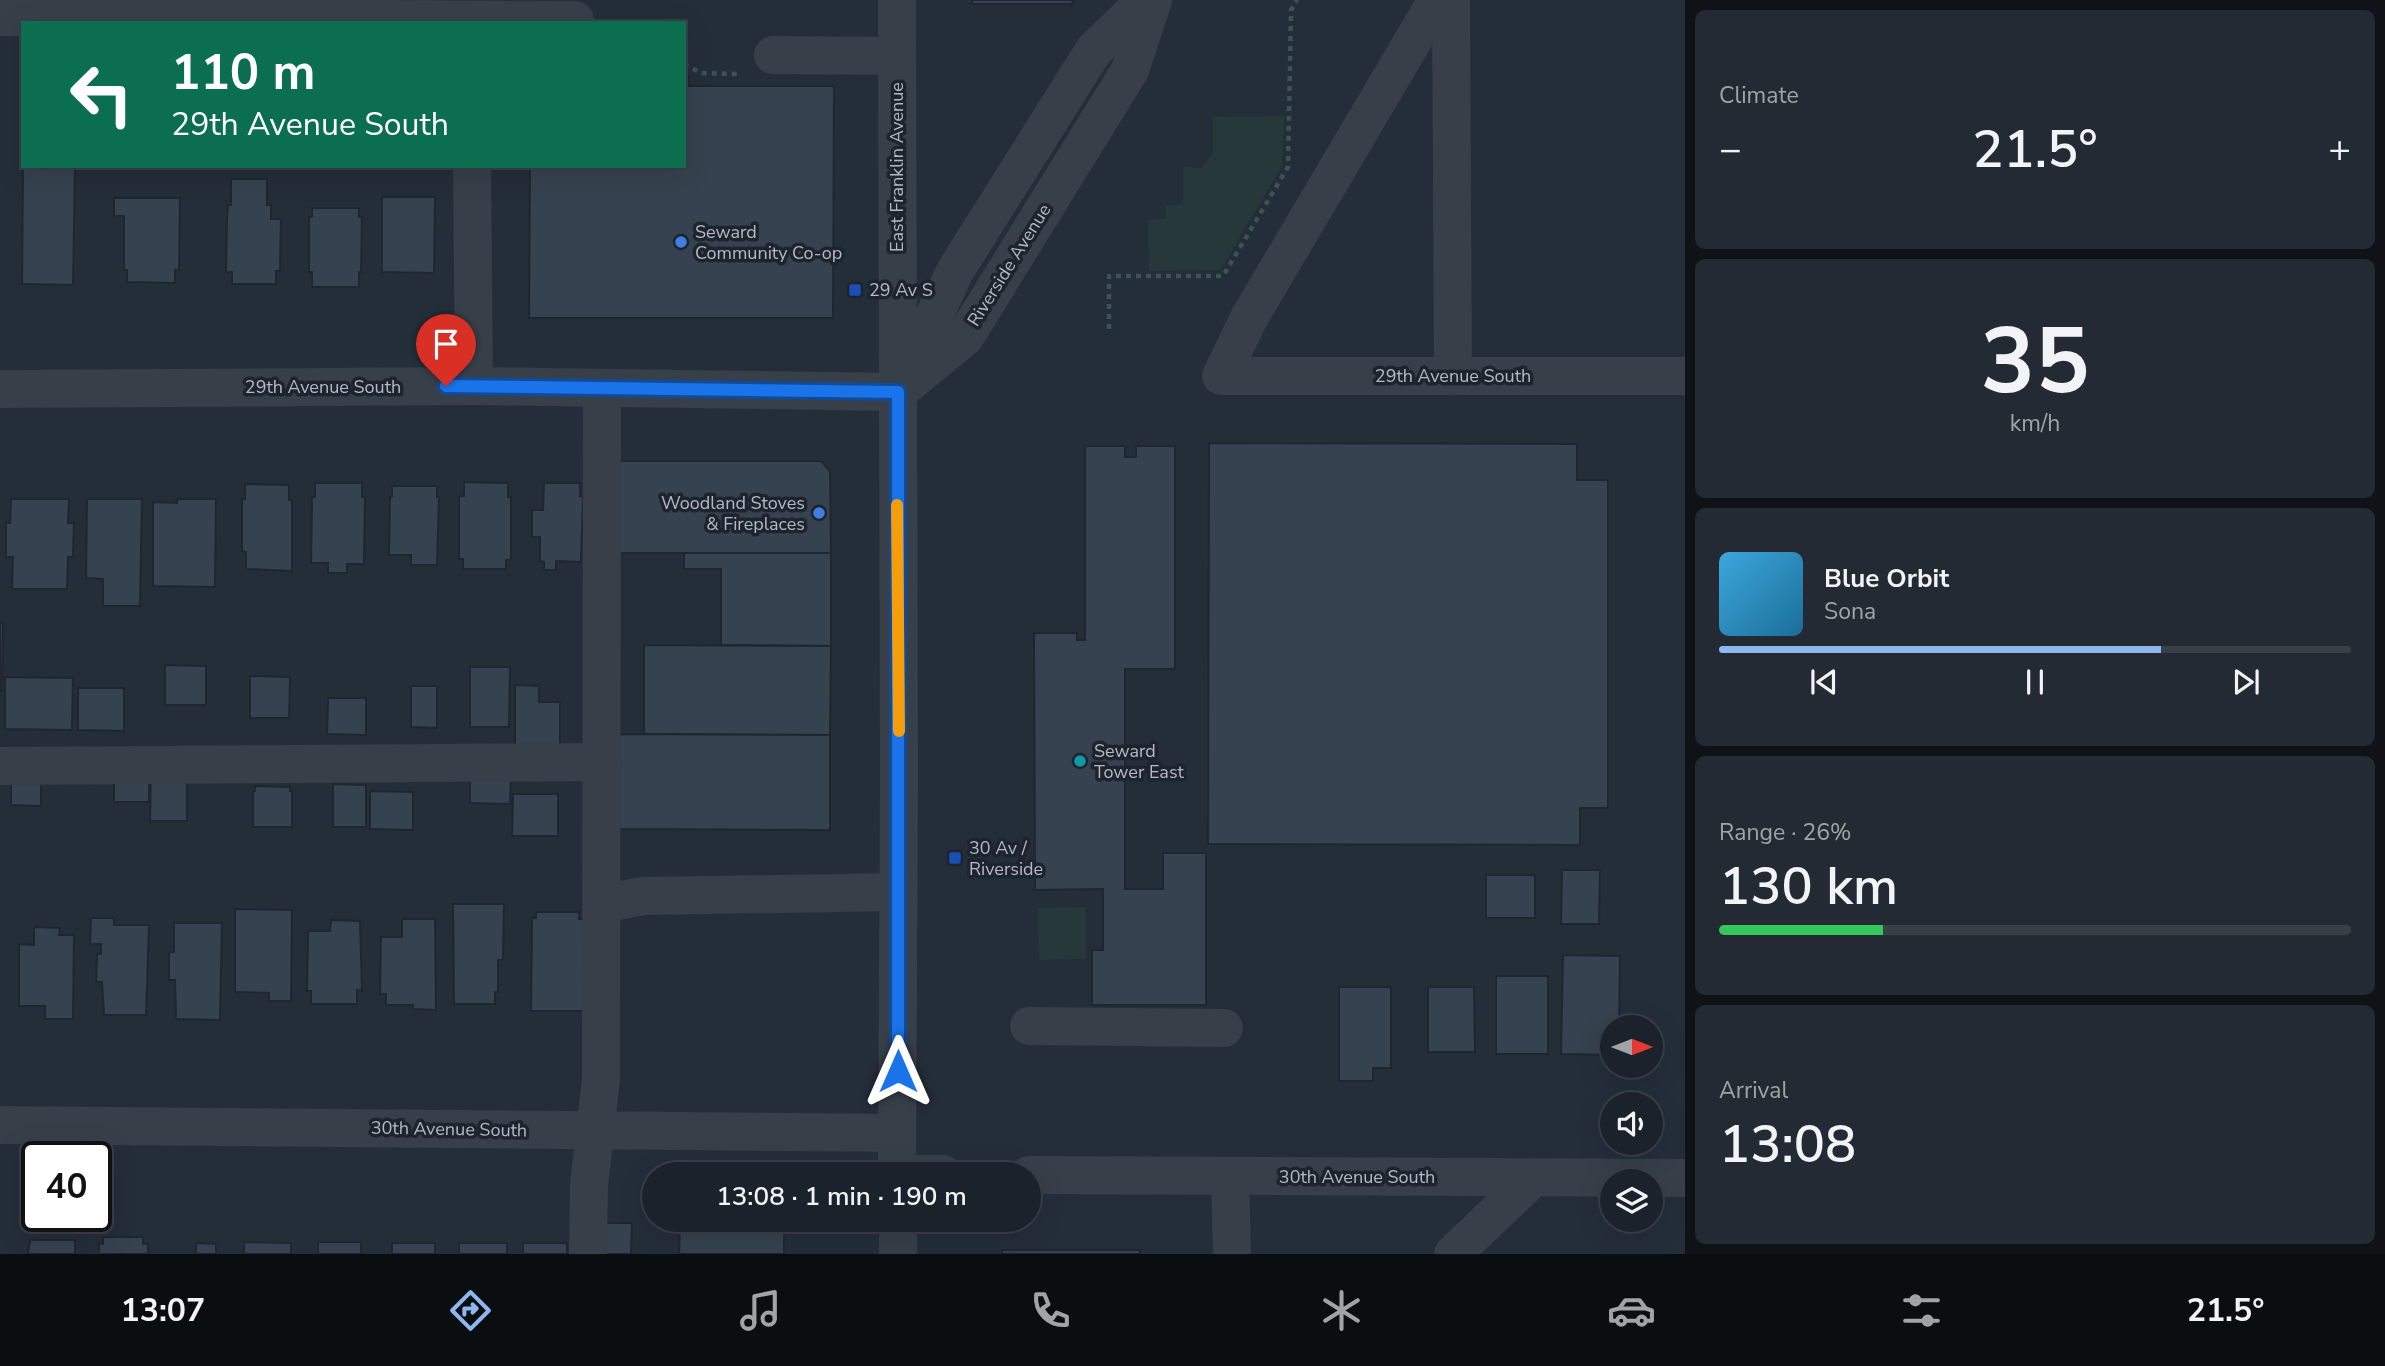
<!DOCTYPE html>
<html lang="en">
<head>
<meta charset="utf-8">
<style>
	:root { --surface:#1b222b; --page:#242a33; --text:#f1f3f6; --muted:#a0a4a9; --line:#393f47; --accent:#8eb7ee }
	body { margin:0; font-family:"Nunito Sans",sans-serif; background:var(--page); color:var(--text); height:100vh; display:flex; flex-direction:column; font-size:26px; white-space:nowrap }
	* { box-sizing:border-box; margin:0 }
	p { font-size:23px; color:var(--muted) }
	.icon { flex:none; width:38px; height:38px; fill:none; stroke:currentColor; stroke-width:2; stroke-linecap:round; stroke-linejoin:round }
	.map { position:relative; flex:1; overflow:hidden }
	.side { display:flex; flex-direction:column; gap:10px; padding:10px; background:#0f1318; width:700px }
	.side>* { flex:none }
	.hud { position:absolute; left:21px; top:21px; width:665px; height:147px; border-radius:0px; box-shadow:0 7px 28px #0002,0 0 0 2px var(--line); background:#0b6e4f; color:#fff; overflow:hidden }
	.needle { width:46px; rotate:90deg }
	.controls { position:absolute; left:1600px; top:1015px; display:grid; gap:14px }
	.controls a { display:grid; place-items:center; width:63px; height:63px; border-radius:50%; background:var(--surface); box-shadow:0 7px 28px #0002,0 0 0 2px var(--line); font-size:35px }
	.speed { position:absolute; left:21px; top:1141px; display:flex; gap:14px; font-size:35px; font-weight:700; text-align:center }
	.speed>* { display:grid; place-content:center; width:91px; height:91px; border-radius:50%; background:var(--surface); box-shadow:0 7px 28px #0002,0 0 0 2px var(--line); line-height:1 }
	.speed .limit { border:4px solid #111; border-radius:10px; background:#fff; color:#111 }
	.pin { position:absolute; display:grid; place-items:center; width:60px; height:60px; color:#fff; margin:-72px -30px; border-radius:50% 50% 50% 0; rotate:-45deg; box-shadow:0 0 7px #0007 }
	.pin .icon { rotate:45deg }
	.me { position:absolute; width:77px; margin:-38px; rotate:0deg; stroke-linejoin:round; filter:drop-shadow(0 0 5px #0008) }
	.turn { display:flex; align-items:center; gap:24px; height:147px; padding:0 35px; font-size:32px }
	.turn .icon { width:91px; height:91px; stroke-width:2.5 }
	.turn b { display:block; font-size:49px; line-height:60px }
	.big { font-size:52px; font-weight:600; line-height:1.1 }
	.side .tile { flex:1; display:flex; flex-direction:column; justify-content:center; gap:10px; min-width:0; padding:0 24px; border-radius:10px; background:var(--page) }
	.side .dial { align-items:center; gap:0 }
	.dial b { font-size:91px; line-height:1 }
	.song { display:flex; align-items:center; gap:21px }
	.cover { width:84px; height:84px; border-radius:10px; background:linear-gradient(135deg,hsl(200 70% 55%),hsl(200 70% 35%)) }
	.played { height:7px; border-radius:4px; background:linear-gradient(90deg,var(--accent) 70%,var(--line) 70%) }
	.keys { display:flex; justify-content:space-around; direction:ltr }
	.heat { display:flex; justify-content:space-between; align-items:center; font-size:38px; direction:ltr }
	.charge { height:10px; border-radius:5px; background:linear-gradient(90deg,#34c759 26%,var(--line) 0) }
	.trip { position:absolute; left:642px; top:1162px; width:399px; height:70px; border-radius:35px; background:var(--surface); box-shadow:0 7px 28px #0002,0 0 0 2px var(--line); font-weight:600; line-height:70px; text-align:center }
	.tabs { display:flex; height:112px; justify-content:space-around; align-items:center; background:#0b0e11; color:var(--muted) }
	.tabs .icon { width:49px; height:49px }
	.tabs .active { color:var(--accent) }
	.tabs b { font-size:32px; color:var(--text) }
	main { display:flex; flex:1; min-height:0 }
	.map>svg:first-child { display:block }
	.green { fill:#26383a }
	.building { fill:#36424f; stroke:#1f2630; stroke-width:2 }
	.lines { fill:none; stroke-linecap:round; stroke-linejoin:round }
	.path { stroke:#3f5152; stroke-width:4.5; stroke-dasharray:5 5; stroke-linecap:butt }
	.minor { stroke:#373f49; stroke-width:38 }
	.route-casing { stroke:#114b97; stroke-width:18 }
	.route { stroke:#1a73e8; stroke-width:12 }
	.slow { stroke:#f59e0b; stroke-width:12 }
	.shop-dot { fill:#3f7fe0; stroke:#1d242e; stroke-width:2.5 }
	.transit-dot { fill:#1a4fb4; stroke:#1d242e; stroke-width:2.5 }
	.culture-dot { fill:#0f9aa8; stroke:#1d242e; stroke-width:2.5 }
	.labels { text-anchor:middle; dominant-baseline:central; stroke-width:7; stroke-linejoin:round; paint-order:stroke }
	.street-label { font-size:18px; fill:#b3bac5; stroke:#1d242e }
	.poi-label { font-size:18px; fill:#b3bac5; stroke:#1d242e; text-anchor:start }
</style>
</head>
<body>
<main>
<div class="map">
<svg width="1685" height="1254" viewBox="0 0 1685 1254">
	<rect width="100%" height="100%" fill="#242e39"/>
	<g class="green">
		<path d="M1284,116L1282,166L1221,270L1149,271L1148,220L1165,219L1166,206L1183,204V167L1201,168L1213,153V117Z"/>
		<path d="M1086,907V959L1039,960L1038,908Z"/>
	</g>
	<g class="building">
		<path d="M972,0H1074L1072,4H972Z"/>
		<path d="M684,75L689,77L688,86H834L833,318H529L530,166H684Z"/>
		<path d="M23,169H75L73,285L22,284Z"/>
		<path d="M231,179H267V205H271V219H281L280,271H276V284H232V272H226L227,219L228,205H231Z"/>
		<path d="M382,197H435L434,273L382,272Z"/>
		<path d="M114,198H180L179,270H175V283L127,282V270H124V216H114Z"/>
		<path d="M312,208H359V217H362L361,272H359V287H312V272H309V217H312Z"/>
		<path d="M1209,443L1577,444V480H1608V808H1580V845L1208,844Z"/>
		<path d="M1085,446H1125V457H1136V446H1175V669H1125V889H1163V853H1206V1005H1092V950H1103V889L1035,890L1034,633H1077V640H1085Z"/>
		<path d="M616,461H821L830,471L831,553H617Z"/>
		<path d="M464,482L508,483V497H511V560H506V569H463V559H459V496H464Z"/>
		<path d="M315,483H362V497H365L364,564H347V573H328V563H311L312,497H315Z"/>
		<path d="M544,483H580V496H583L581,562L556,561V570H544V562L540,561V537H532V510H543Z"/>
		<path d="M245,484L289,485V500H292V571L246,569V552L242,551V499H245Z"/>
		<path d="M392,486H437V497H439L437,565H411V555H389L390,497H392Z"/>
		<path d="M11,499H69L68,523H74L73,557H68L67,589H12L13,557H6V523H10Z"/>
		<path d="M87,499H142L140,606H103V579L86,578Z"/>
		<path d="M177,499H216L215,587L153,586V502L177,503Z"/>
		<path d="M684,553H831V646L721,645V569H684Z"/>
		<path d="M0,623H3L2,691H0Z"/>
		<path d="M644,645L831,646L830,735L644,734Z"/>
		<path d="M165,665L206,666V705H165Z"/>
		<path d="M470,667H510L509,727H470Z"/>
		<path d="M250,676L290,677L289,718H250Z"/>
		<path d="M5,677L73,678L72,730L5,729Z"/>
		<path d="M515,685L539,686V702H560V745H515Z"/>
		<path d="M411,686H437V728L411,727Z"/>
		<path d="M78,688H124V731L78,730Z"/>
		<path d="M328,698H366V735L327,734Z"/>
		<path d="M618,734L830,735V830L617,829Z"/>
		<path d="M470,772L511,773L510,804L470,803Z"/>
		<rect x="114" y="773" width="35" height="29"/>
		<path d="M151,773H187V821H150Z"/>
		<path d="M11,783H41V806L11,805Z"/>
		<path d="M333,784L366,785V827H333Z"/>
		<path d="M255,786L290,787V791H292V827H253V791H255Z"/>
		<path d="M370,791L413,792V830L370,829Z"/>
		<path d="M513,794H558V836H512Z"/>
		<path d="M1562,870H1600L1599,924H1561Z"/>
		<rect x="1486" y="875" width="49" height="43"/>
		<path d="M453,904H504L503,960H498V992H495V1004H454Z"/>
		<path d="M235,909L292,910L291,1001H269V993L235,992Z"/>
		<path d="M536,912H579V919H586L585,1011H531L532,918H536Z"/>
		<path d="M91,918H114V925H149L146,1015H104L102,982H96L97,954H101V944H90Z"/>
		<path d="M402,919H435L436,1010L413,1009V1005H386V994H380L381,937H402Z"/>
		<path d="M331,920L360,921L362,991L357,990V1004H311V991H307L308,931H330Z"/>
		<path d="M174,923H222L220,1020L176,1019L175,980H169V952H174Z"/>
		<path d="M34,927L60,928L59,935H74L73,1019H45V1006H19V944L34,945Z"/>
		<path d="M1563,955L1620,956L1619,1027H1612V1055L1561,1054Z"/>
		<rect x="1496" y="976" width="52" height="78"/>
		<path d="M1339,987H1391V1068H1373V1081H1339Z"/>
		<path d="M1428,987H1474L1475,1052H1428Z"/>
		<path d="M680,1220H784V1254H679Z"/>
		<path d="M599,1223H632L631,1254H599Z"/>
		<path d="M103,1237H143V1244H148V1254H99V1244H103Z"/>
		<path d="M30,1240H75V1254H28Z"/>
		<path d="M244,1242L291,1243V1254H244Z"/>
		<rect x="318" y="1242" width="43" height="12"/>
		<path d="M196,1243L216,1244V1254H196Z"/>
		<rect x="392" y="1243" width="43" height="11"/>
		<rect x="459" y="1243" width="48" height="11"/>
		<rect x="523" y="1243" width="44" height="11"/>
		<rect x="1002" y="1250" width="138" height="4"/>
	</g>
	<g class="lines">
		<g class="path">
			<path d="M684,64L701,73L741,74"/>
			<path d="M1109,329V276H1223L1288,167L1291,10L1297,0"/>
		</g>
		<g class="minor">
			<path d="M897,0L899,778L897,1174"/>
			<path d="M1437,0L1249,318L1221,376H1685"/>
			<path d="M1451,0L1453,376"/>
			<path d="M0,17L575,20"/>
			<path d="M773,55L897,56"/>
			<path d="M472,166L474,386"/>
			<path d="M904,381L955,271L1094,50L1146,0"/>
			<path d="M0,389L474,386L898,392"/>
			<path d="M898,392L965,337L1130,70L1153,0"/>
			<path d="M0,766L603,762"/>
			<path d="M602,904L643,896L898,892"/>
			<path d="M1029,1026L1224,1028"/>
			<path d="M0,1125L897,1133"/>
			<path d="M897,1174H943"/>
			<path d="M1029,1175L1685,1178"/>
			<path d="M1230,1176L1232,1254"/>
			<path d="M898,1220V1254"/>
			<path d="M588,1254L589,1185L601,1079L602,388"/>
			<path d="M1453,1254L1533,1178"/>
		</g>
	</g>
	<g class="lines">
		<defs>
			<path id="route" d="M446,386L898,392V1071"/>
		</defs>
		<use href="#route" class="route-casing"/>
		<use href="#route" class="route"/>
		<path class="slow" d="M897,505L899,731"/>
	</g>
	<g class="shop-dot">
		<circle cx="681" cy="242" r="7"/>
		<circle cx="819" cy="513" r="7"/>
	</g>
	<g class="transit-dot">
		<rect x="848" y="283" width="14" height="14" rx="3.5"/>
		<rect x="948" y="851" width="14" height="14" rx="3.5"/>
	</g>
	<circle class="culture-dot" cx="1080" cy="761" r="7"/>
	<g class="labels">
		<g class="street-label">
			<text transform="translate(897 167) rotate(-90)">East Franklin Avenue</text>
			<text transform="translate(1009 265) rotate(-58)">Riverside Avenue</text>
			<text x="1453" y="376">29th Avenue South</text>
			<text x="323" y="387">29th Avenue South</text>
			<text transform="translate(449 1129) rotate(1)">30th Avenue South</text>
			<text x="1357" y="1177">30th Avenue South</text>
		</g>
		<g class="poi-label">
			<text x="695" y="232">Seward<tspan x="695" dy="21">Community Co-op</tspan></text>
			<text x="869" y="290">29 Av S</text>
			<text x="805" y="503" text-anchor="end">Woodland Stoves<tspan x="805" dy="21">&amp; Fireplaces</tspan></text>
			<text x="1094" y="751">Seward<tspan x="1094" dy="21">Tower East</tspan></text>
			<text x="969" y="848">30 Av /<tspan x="969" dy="21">Riverside</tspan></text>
		</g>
	</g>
</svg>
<div class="controls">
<a><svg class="needle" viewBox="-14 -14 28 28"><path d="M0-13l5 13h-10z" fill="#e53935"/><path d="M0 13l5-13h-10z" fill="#a0a4a9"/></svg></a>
<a><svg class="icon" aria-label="sound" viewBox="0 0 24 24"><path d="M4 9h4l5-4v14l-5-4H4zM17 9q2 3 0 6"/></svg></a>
<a><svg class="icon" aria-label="layers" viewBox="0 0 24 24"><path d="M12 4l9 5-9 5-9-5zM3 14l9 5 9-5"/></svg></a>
</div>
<div class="speed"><div class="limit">40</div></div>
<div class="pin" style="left:446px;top:386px;background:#d93025"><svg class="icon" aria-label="arrive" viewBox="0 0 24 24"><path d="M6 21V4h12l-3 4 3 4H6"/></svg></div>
<svg class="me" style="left:898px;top:1071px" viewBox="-20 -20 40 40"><path d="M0-17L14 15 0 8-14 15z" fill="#1a73e8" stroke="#fff" stroke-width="4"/></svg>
<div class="trip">13:08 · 1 min · 190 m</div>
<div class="hud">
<div class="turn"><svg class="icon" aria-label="left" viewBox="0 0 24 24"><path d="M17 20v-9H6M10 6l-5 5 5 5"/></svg><div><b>110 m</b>29th Avenue South</div></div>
</div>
</div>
<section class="side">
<div class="tile"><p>Climate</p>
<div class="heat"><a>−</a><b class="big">21.5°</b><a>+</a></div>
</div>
<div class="tile dial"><b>35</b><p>km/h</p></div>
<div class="tile">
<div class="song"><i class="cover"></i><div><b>Blue Orbit</b><p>Sona</p></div></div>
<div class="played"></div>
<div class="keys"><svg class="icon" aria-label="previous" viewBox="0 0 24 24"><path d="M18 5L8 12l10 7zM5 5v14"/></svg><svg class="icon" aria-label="pause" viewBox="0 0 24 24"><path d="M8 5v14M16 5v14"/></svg><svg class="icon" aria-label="next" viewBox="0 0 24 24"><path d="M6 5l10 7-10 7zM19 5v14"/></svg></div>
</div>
<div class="tile"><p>Range · 26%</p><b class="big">130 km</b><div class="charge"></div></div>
<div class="tile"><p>Arrival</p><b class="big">13:08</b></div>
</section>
</main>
<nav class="tabs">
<b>13:07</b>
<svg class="icon active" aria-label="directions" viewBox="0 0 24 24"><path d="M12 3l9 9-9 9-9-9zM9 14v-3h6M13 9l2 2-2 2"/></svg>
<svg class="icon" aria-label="music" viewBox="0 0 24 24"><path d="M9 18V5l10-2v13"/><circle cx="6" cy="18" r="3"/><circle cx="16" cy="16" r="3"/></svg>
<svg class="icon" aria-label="phone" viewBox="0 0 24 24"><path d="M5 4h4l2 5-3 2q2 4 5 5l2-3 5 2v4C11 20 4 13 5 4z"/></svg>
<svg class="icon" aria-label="climate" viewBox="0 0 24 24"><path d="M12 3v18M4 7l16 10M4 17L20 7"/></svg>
<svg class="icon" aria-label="car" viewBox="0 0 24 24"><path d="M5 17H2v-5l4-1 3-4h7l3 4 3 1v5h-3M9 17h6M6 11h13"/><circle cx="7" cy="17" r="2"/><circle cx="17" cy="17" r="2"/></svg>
<svg class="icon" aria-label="filters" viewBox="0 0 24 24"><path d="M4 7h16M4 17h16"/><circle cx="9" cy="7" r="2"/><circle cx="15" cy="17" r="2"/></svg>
<b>21.5°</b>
</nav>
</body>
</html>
